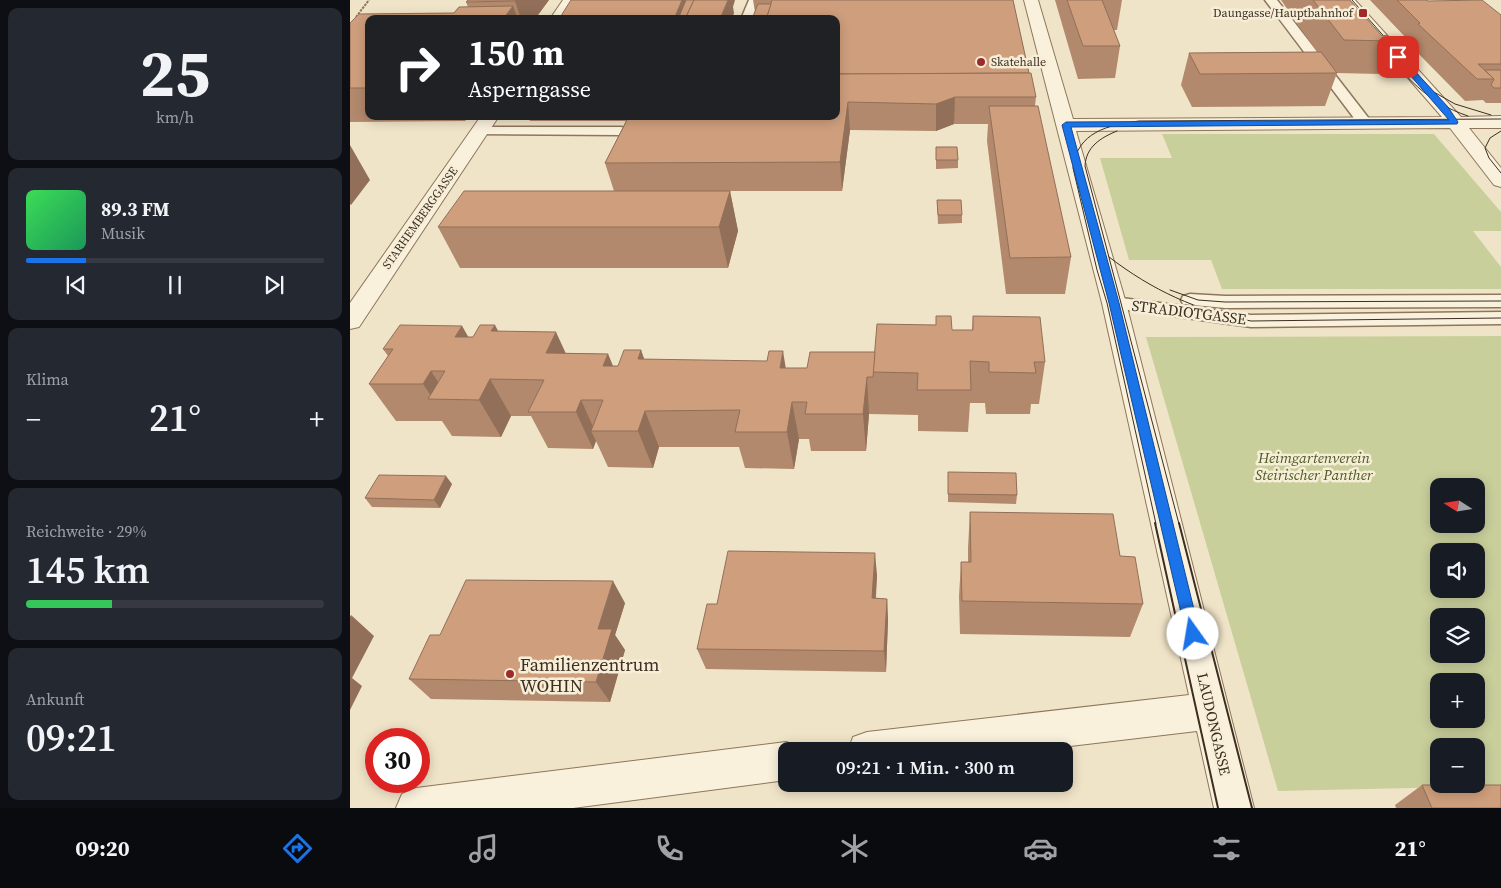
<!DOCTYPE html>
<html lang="de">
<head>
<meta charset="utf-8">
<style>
	:root { --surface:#171b24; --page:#242831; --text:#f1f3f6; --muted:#9ea1a6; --line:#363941; --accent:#1a73e8 }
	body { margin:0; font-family:"Source Serif 4",serif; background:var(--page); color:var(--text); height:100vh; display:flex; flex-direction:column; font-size:19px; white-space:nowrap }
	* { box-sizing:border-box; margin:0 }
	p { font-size:16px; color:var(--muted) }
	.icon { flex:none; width:28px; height:28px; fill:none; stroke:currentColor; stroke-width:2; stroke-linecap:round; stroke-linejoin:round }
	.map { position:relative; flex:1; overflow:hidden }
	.panel { display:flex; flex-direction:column; gap:8px; padding:8px; background:#0d0f14; width:350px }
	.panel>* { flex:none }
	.hud { position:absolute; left:15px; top:15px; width:475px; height:105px; border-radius:10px; box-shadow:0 2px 12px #0003; background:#202124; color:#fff; overflow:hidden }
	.needle { width:32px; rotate:282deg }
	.buttons { position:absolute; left:1080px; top:478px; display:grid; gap:10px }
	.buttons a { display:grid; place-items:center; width:55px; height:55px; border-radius:10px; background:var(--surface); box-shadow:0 2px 12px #0003; font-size:25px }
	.speed { position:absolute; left:15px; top:728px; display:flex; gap:10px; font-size:25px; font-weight:700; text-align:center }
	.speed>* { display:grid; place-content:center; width:65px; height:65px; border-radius:50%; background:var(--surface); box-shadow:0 2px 12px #0003; line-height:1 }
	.speed .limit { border:8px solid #d22; background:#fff; color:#111 }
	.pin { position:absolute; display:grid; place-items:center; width:42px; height:42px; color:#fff; margin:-21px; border-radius:10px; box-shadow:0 2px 8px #0006 }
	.me { position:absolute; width:55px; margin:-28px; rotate:347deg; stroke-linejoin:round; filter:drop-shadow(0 0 4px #0008) }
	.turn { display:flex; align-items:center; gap:18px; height:105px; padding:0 20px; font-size:22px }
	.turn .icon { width:65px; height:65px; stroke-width:2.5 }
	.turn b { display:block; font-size:35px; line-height:42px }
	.big { font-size:38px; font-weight:600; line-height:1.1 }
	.panel .tile { flex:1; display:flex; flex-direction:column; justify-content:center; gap:8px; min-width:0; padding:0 18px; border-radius:10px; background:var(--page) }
	.panel .dial { align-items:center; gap:0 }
	.dial b { font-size:65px; line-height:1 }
	.song { display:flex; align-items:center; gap:15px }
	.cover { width:60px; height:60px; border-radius:8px; background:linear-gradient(135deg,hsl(130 70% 55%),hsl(150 70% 35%)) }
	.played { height:5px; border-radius:2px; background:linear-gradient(90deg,var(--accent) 20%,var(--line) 20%) }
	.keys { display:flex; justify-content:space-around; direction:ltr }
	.heat { display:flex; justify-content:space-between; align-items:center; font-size:28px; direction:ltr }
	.charge { height:8px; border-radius:4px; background:linear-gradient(90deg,#34c759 29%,var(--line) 0) }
	.trip { position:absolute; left:428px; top:742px; width:295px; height:50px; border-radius:10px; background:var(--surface); box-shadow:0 2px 12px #0003; font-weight:600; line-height:50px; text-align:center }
	.dock { display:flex; height:80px; justify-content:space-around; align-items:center; background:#090b0e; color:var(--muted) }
	.dock .icon { width:35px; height:35px }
	.dock .current { color:var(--accent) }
	.dock b { font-size:22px; color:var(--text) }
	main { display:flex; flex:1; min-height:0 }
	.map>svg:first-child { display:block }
	.green { fill:#c9cf9b; fill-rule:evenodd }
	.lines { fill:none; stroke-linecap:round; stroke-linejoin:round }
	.service-casing { stroke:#8d765c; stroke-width:3 }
	.minor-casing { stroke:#8d765c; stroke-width:2 }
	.path { stroke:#8d765c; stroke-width:2; stroke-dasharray:2.5 1; stroke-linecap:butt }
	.service { fill:#faf1dc; fill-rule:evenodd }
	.minor { fill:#faf1dc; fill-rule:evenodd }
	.tram-far1 { stroke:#3d2e20; stroke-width:1 }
	.tram { stroke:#3d2e20; stroke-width:2 }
	.wall { fill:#b2896c }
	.shaded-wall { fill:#916f58 }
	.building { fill:#cf9f7d; stroke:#916f58 }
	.route { fill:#1a73e8; stroke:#114b97 }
	.poi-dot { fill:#9e2a2b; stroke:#f7eed8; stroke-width:2 }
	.labels { text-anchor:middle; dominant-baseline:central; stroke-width:5; stroke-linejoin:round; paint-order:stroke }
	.far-poi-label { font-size:12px; fill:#3d2e20; stroke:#f7eed8; text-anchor:end }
	.far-street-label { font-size:12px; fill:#3d2e20; stroke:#f7eed8 }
	.street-label { font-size:15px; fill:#3d2e20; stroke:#f7eed8 }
	.park-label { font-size:15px; font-style:italic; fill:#4d5a26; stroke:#f7eed8 }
	.near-poi-label { font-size:18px; fill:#3d2e20; stroke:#f7eed8; text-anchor:start }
</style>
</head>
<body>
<main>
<section class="panel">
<div class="tile dial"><b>25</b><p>km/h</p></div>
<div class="tile">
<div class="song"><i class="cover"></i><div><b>89.3 FM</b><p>Musik</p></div></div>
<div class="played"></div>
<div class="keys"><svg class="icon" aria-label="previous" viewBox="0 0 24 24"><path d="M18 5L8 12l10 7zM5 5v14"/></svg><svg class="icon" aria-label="pause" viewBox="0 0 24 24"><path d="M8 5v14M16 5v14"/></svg><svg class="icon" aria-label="next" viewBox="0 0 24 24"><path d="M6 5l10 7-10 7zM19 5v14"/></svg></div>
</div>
<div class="tile"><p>Klima</p>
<div class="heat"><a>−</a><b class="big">21°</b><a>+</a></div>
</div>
<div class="tile"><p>Reichweite · 29%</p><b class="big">145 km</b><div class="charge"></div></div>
<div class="tile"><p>Ankunft</p><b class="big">09:21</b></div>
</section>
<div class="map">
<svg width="1151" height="808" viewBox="0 0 1151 808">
	<rect width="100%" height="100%" fill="#f0e4c8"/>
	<g class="green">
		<path d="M812,134H1084L1151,212V231H1123L1151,267V289H872L861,260H779L750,158H822Z"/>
		<path d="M1151,336V786L928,791L796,337ZM1089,486H1126V524H1089ZM1089,551H1126V589H1089ZM1089,616H1126V654H1089ZM1089,681H1126V719H1089ZM1089,746H1126V784H1089Z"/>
	</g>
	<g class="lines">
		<defs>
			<g id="service">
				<path d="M399,0H411L403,19H391Z"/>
				<path d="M915,0H927L1020,120L1022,123L1020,126H1010Z"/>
				<path d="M131,127H271L276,128L278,131L276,134L271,135L126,134L124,131L126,128Z"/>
				<path d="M840,294L875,296L1151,295V307L875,308L833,304L831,300L833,296Z"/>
				<path d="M764,297L901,315L1151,312V324L901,327L757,307L755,303L757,299Z"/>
			</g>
			<g id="minor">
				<path d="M213,0H227L215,19H200Z"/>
				<path d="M674,0H688L723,119L1092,117L990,0H1005L1111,117L1151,116V128H1119L1151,168V187L1144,185L1100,128L726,131L776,303L904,808H864L847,731L678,751H498L503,737L517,732L839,695L752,303Z"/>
				<path d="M131,116H149L9,327L0,329V303Z"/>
				<path d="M436,742L450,747L451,751H436V780L223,808H46L52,794L66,788Z"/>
			</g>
		</defs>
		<use href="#service" class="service-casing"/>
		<use href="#minor" class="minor-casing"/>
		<path class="path" d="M6,17L19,0"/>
		<use href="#service" class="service"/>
		<use href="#minor" class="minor"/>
		<g class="tram-far1">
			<path d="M1002,0L1082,91L1105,104L1141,115"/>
			<path d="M1029,44C1056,77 1076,102 1118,116"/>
			<path d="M767,131C750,138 736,147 735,166L829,524"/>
			<path d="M1151,131L1140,138L1135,148L1139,158L1151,173"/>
			<path d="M759,257C802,290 847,311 901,321L1151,318"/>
			<path d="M820,290L848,300L875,302L1151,301"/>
			<path d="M806,524L757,303L747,270L723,168C727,132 758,125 789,121L1151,119"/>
		</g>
		<g class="tram">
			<path d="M805,523L868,808"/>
			<path d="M829,523L902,808"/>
		</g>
	</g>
	<g class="wall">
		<path d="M118,0H199L185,19H19V116H118L115,121L0,122V23L9,14L104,13L109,7H118L116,2Z"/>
		<path d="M403,0H663L679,73L686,97L685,106L721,257L715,294H656L637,141L638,124H604L586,131L500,130L492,191H380L388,231L378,268H110L88,227L264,191L255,163L276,121H180L178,116H486L405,12Z"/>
		<path d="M705,0H772L767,30H764L770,46L765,78L728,79Z"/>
		<path d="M931,0H1000L1032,36L1043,41L1029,74L987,73L975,106L842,107L831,85L839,53L967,52Z"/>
		<path d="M1020,0H1076L1078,1L1151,15V103H1136L1133,100L1115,101L1059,44L1060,42Z"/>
		<path d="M586,147L608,160V168L586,169Z"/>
		<path d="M587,200L612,215V223L588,224Z"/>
		<path d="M623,316L695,362L689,404H681L680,414H636L635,403H620L618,432L568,431V415L519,414L516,451H461L459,439H449L444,469L395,468L389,447H309L303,468L258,467L246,441L243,449L198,448L181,416H161L151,437L102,436L92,421H46L19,384L38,356L33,349L112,326L118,337H123L148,331L216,353L258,354L263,366H268L291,350L294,359L436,368H457L525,352L602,330H622Z"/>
		<path d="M598,472L667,495L666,504L598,502Z"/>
		<path d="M102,484L90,508L22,507L15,498Z"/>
		<path d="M620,512L770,556L793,604L780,637L610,634L609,596L611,562H618V547Z"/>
		<path d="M527,575L526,598L537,599L538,620L536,672L356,669L347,649L367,604Z"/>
		<path d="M275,603L265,635L275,650L260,702L81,699L59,679L90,635Z"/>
		<path d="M1072,785L1151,808H1046L1045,805Z"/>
	</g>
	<g class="shaded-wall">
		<path d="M166,0H199L185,19H171L165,1Z"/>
		<path d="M332,0H344L337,19H324Z"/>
		<path d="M378,0H385L383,7L384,13L382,19H370Z"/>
		<path d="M163,6L168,19H153Z"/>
		<path d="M605,97L604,124L586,131V104Z"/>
		<path d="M498,102L500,130L492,191L490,162Z"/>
		<path d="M113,116H118L115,121Z"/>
		<path d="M0,145L20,180L1,205L0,204Z"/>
		<path d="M380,191L388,231L378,268L369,227Z"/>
		<path d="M145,325L164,362L141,331Z"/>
		<path d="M112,326L133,363L105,337Z"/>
		<path d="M206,332L223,369L196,353Z"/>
		<path d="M291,350L304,387L288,359Z"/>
		<path d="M433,351L439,388L430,368Z"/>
		<path d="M258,354L273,391L253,366Z"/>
		<path d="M81,371L99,399H83L73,384Z"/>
		<path d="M517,377L519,414L516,451L513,414Z"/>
		<path d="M140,379L161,416L151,437L129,400Z"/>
		<path d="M231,400L245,431H241L246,441L243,449L226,412Z"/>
		<path d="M442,402L449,439L444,469L437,432Z"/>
		<path d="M295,411L309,447L303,468L288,431Z"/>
		<path d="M96,476L102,484L90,508L84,500Z"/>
		<path d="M525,553L527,575L524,620L522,598Z"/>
		<path d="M263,581L275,603L265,635L275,650L260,702L246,682L248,629Z"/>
		<path d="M537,599L538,620L536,672L534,651Z"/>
		<path d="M1,615L24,636L2,678L12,686L0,710V617Z"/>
	</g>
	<g class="building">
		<path d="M118,0H166L165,1L116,2Z"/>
		<path d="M221,0H332L324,19H209Z"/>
		<path d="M336,0H344L335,19H328Z"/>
		<path d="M344,0H378L370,19H335Z"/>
		<path d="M422,0H663L679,73L486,74V19H416Z"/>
		<path d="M717,0H752L770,46H733Z"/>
		<path d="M963,0H1000L1032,36L1037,35L1043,41L994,40Z"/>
		<path d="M1047,0H1076L1078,1L1132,0L1151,15V64H1128L1144,79H1127L1068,24L1070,23Z"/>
		<path d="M408,4H421L416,19H402Z"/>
		<path d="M163,6L153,19H19V88H0V23L9,14L104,13L109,7Z"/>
		<path d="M971,52L987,73L850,74L839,53Z"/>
		<path d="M1135,70H1151V88H1144L1141,85L1144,79Z"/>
		<path d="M681,73L686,97H605L586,104L498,102L490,162L255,163L279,116H486V74Z"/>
		<path d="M639,106H688L721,257L660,258Z"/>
		<path d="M586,147H607L608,160H586Z"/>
		<path d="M114,191H380L369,227H88Z"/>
		<path d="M587,200H611L612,215H588Z"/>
		<path d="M586,316H601L602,330H623V316L690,317L695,362H684L686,373L639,372V362L620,361L621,390H567L568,373L523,372L527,324L586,325Z"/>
		<path d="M50,325L112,326L105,337H123L130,325H145L141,331L206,332L196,353L258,354L253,366H268L274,350H291L288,359L417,361L419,351H433L430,368H457L460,352H525L523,377H517L513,414H455L457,402H442L437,432H385L390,410L295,411L288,431H241L253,400H231L226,412H178L194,380L140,379L129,400L78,399L95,371H81L73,384H19L43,349H33Z"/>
		<path d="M598,472L666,473L667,495L598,494Z"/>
		<path d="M29,475L96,476L84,500L15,498Z"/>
		<path d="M620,512L763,514L770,556L785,557L793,604L612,601L611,562H621Z"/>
		<path d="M378,551L525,553L522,598L537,599L534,651L347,649L357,604H367Z"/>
		<path d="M116,580L263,581L248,629H262L246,682L59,679L80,635H90Z"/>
		<path d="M1072,785H1151V808H1082Z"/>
	</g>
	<path class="route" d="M1046,56H1051L1098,107L1108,122L1107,124L721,127L769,303L850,634L848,639L843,641L838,639L836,634L759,303L712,125L716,122L1099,120L1046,59Z"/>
	<g class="poi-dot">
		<rect x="1008" y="8" width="10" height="10" rx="2.5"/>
		<circle cx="631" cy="62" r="5"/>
		<circle cx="160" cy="674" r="5"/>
	</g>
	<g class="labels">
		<g class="far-poi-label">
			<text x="1003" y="13">Daungasse/Hauptbahnhof</text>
			<text x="641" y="62" text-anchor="start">Skatehalle</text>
		</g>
		<g class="far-street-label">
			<text transform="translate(70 218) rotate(-55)">STARHEMBERGGASSE</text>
		</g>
		<g class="street-label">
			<text transform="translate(839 312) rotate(7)">STRADIOTGASSE</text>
			<text transform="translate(864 724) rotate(77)">LAUDONGASSE</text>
		</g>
		<g class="park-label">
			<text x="964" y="457">Heimgartenverein<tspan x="964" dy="17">Steirischer Panther</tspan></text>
		</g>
		<g class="near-poi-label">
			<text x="170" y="664">Familienzentrum<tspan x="170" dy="21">WOHIN</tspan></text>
		</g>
	</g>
</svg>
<div class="buttons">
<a><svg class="needle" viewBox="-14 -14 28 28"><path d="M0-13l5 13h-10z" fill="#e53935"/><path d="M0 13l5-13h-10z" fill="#9ea1a6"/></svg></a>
<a><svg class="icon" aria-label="sound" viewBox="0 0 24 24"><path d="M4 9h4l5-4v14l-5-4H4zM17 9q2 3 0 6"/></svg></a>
<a><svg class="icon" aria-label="layers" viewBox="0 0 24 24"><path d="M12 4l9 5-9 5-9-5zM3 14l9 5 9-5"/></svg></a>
<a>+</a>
<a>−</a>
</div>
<div class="speed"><div class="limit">30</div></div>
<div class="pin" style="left:1048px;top:57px;background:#d93025"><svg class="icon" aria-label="arrive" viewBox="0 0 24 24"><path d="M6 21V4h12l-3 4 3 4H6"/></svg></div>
<svg class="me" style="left:843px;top:634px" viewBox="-20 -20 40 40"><circle r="19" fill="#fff"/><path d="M0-13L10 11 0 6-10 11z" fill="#1a73e8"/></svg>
<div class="trip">09:21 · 1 Min. · 300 m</div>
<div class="hud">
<div class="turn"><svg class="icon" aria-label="right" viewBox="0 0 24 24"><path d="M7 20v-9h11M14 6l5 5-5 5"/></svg><div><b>150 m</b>Asperngasse</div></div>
</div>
</div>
</main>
<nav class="dock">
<b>09:20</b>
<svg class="icon current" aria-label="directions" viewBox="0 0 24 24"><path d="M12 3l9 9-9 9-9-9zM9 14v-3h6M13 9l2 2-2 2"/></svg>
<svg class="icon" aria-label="music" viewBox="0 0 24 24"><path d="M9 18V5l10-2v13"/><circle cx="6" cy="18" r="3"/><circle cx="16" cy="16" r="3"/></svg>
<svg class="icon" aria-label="phone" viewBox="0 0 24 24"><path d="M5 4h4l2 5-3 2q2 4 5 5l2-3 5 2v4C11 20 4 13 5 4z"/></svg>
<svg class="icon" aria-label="climate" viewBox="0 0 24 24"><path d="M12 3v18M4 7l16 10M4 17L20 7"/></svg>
<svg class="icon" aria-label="car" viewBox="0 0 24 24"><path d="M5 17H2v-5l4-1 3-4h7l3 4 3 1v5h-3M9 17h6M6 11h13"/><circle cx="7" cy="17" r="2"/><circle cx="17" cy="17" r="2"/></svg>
<svg class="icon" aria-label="filters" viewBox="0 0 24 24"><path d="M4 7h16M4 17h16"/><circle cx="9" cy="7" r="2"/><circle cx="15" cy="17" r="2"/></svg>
<b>21°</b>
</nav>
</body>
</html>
